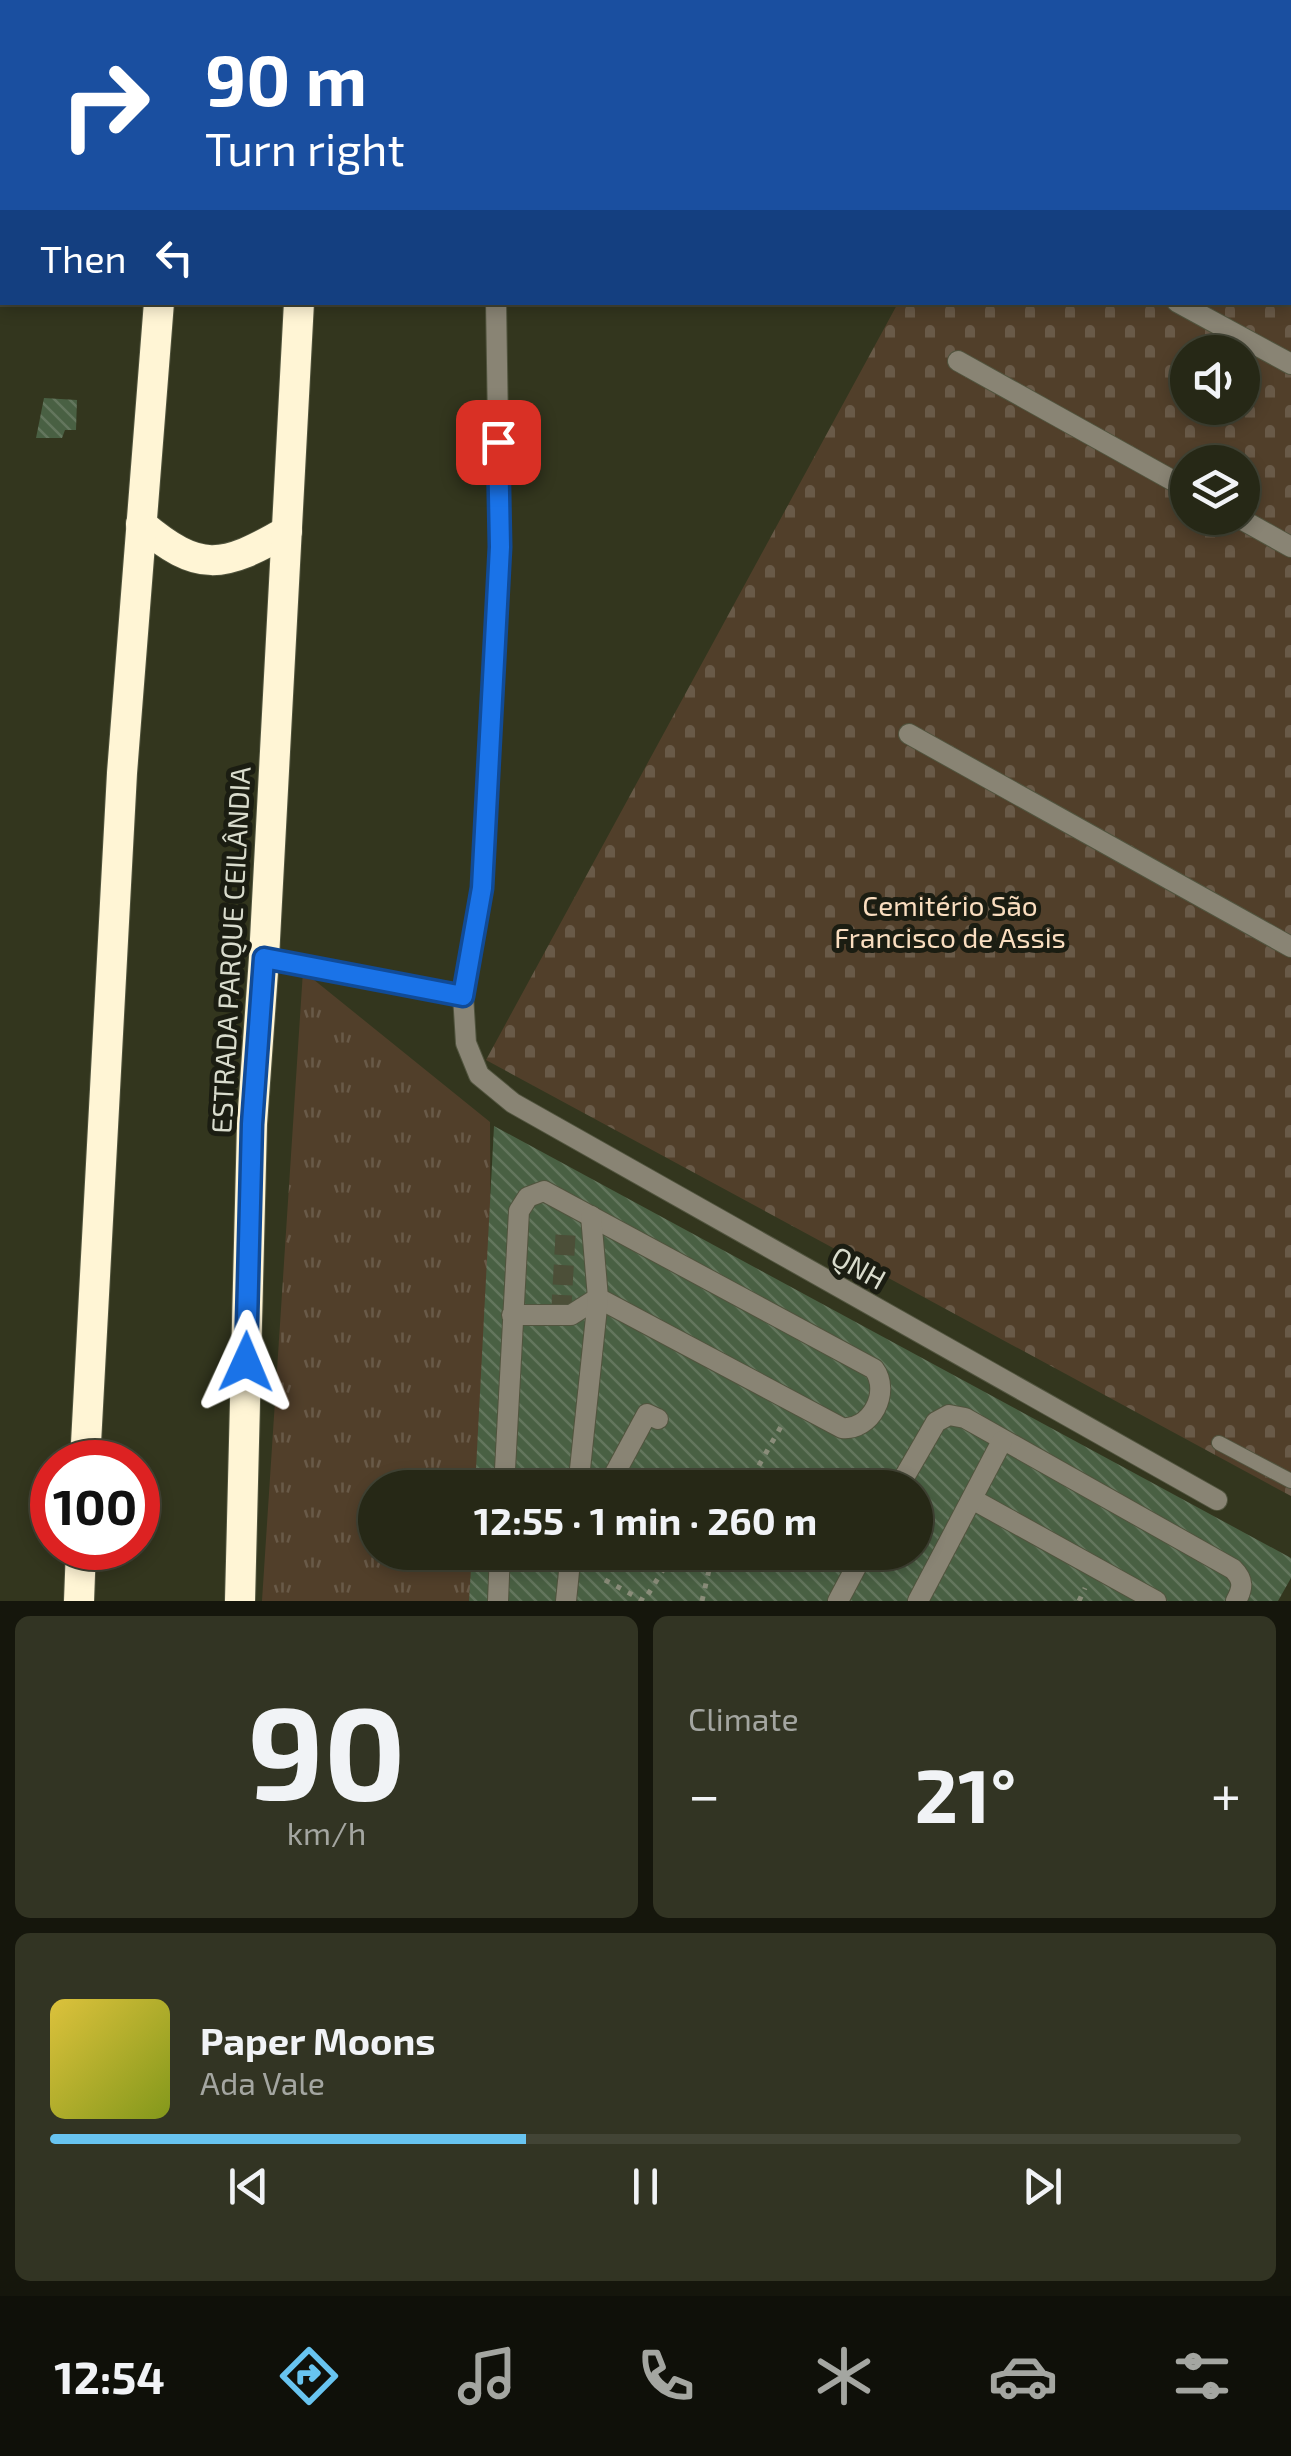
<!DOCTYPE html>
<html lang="en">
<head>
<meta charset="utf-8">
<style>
	:root { --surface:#262816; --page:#323423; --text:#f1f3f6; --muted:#a4a6a1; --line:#424435; --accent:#68c4f0 }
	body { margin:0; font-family:"Exo 2",sans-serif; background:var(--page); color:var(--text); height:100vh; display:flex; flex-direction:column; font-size:38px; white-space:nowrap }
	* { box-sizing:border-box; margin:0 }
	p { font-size:32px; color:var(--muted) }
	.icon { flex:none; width:55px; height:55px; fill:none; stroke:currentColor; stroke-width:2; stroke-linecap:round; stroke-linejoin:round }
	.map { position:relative; height:1601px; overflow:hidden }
	.details { display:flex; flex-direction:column; gap:15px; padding:15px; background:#15160c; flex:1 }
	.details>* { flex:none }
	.guide { position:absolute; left:0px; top:0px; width:1292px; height:305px; box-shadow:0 5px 15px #0003,0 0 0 2px var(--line); background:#1a4fa0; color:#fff; overflow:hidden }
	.tools { position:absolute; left:1170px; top:335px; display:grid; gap:20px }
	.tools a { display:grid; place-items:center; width:90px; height:90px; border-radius:50%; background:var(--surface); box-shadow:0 5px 15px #0003,0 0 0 2px var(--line); font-size:50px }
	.speed { position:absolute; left:30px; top:1440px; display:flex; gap:20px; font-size:50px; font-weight:700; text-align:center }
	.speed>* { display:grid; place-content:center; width:130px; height:130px; border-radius:50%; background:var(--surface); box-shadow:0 5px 15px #0003,0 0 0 2px var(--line); line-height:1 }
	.speed .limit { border:15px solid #d22; background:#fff; color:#111 }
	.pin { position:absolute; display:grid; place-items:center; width:85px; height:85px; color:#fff; margin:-42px; border-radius:20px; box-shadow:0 5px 15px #0006 }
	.me { position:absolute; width:110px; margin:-55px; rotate:1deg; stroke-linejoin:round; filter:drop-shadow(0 0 8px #0008) }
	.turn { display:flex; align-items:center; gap:35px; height:210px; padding:0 40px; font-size:45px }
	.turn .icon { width:130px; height:130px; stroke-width:2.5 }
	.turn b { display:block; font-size:70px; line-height:85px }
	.then { display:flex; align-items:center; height:95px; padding:0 40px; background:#0003; gap:20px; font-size:38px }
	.big { font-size:75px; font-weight:700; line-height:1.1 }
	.details .tile { flex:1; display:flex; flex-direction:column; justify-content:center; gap:15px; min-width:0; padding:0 35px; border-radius:15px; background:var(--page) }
	.details .dial { align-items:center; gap:0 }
	.dial b { font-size:130px; line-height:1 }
	.song { display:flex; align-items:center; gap:30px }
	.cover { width:120px; height:120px; border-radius:15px; background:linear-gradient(135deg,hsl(50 70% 55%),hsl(70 70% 35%)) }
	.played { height:10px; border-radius:5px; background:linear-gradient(90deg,var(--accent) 40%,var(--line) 40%) }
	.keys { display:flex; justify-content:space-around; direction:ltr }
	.heat { display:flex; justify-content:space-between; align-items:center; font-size:55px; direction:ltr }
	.details .tiles { flex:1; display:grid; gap:15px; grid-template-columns:1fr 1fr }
	.tile:last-child { grid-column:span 2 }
	.trip { position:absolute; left:358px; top:1470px; width:575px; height:100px; border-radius:50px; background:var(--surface); box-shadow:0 5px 15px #0003,0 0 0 2px var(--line); font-weight:700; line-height:100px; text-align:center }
	.dock { display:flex; height:160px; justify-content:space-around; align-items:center; background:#0f1009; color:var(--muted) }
	.dock .icon { width:70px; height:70px }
	.dock .on { color:var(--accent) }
	.dock b { font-size:45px; color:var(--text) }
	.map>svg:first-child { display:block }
	.grass { fill:url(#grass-tufts) }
	.cemetery { fill:url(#cemetery-stones); fill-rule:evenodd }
	.building { fill:url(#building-back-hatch) }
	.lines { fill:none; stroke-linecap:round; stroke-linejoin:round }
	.street-tunnel { stroke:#4c4f38; stroke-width:20; stroke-dasharray:20 10; stroke-linecap:butt }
	.lane-casing { stroke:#51543e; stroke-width:16 }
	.street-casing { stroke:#51543e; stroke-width:22 }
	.highway-casing { stroke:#51543e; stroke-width:32 }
	.path { stroke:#8a8d7a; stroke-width:5; stroke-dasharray:5 8; stroke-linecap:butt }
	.lane { stroke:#898474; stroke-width:14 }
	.street { stroke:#898474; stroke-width:20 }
	.highway { stroke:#fff5d5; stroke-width:30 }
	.route-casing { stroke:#114b97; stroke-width:25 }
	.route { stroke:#1a73e8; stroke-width:18 }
	.labels { text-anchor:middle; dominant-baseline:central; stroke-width:10; stroke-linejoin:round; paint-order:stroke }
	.park-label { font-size:28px; fill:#fadec0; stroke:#1b1d12 }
	.street-label { font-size:28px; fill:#d9dccd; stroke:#1b1d12 }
</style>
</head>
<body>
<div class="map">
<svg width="1291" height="1601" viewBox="0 0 1291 1601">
	<defs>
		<pattern id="grass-tufts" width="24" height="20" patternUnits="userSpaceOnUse" patternTransform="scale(2.5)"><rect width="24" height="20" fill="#513f2a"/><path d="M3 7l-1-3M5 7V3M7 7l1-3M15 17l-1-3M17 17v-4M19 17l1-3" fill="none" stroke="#695a48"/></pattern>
		<pattern id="cemetery-stones" width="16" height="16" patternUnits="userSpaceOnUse" patternTransform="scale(2.5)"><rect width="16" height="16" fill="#513f2a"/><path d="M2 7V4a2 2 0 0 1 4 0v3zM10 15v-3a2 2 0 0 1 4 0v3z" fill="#695a48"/></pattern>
		<pattern id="building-back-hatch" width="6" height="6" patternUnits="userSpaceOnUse" patternTransform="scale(2.5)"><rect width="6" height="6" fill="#496043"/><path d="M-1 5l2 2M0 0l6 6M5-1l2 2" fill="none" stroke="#63765d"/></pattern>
	</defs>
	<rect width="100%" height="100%" fill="#33361e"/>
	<path class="grass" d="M303,971L490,1122L492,1487L375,1488V1552L492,1553V1601H262Z"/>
	<path class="cemetery" d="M1063,0H1291V1496L486,1060L898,303L1290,302V2H1061ZM1188,352H1242V408H1188ZM1188,462H1242V518H1188Z"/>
	<g class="building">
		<path d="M44,398L77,400L76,430H65L62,438H36Z"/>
		<path d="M494,1126L1291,1558V1578L1278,1601H469L472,1552H915V1488H475Z"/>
	</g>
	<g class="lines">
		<path class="street-tunnel" d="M561,1315L566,1226"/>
		<defs>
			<path id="lane" d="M1219,1443L1291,1481"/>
			<g id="street">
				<path d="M468,0V2"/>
				<path d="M673,0L679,2"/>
				<path d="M412,2L415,0"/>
				<path d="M964,2L965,0"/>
				<path d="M1290,170H1291"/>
				<path d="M496,302L500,547L482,887L463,995L466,1043L479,1075L513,1103L1217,1500"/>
				<path d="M1177,302L1291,364"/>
				<path d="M958,361L1188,489"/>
				<path d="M1239,518L1291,547"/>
				<path d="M909,734L1291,947"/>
				<path d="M264,958L463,995"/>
				<path d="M504,1488L519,1211L528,1197L544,1191L874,1369C891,1392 871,1431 842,1428L598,1298L571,1315H512"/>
				<path d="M578,1488L598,1298L591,1216"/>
				<path d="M607,1488L647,1414L658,1419"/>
				<path d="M898,1488L936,1422L949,1415L965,1418L1233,1569C1244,1580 1243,1588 1236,1601"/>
				<path d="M972,1499L1156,1601"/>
				<path d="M498,1601L500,1552"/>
				<path d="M566,1601L571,1552"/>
				<path d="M838,1601L864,1552"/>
				<path d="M918,1601L1002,1441"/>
			</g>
			<g id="highway">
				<path d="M184,2V0"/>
				<path d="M316,2V0"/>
				<path d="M141,524C199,573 222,569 287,531"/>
				<path d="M85,1462L122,773L159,302"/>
				<path d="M79,1601L81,1548"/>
				<path d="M240,1601L252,1124L264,958L299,302"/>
			</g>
		</defs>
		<use href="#lane" class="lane-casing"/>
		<use href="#street" class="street-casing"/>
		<use href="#highway" class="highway-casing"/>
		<g class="path">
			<path d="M746,1488L783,1423"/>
			<path d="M605,1580L644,1601L663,1570L660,1568"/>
			<path d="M702,1601L713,1552"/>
			<path d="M1079,1601L1085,1588"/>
		</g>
		<use href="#lane" class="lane"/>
		<use href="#street" class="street"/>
		<use href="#highway" class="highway"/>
	</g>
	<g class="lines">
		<defs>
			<path id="route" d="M246,1362L252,1124L264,958L463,996L482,888L500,547L498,442"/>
		</defs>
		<use href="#route" class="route-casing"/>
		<use href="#route" class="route"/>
	</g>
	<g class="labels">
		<g class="park-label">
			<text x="950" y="905">Cemitério São<tspan x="950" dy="32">Francisco de Assis</tspan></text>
		</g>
		<g class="street-label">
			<text transform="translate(230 950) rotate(-87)">ESTRADA PARQUE CEILÂNDIA</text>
			<text transform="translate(859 1267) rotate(29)">QNH</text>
		</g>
	</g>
</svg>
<div class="tools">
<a><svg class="icon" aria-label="sound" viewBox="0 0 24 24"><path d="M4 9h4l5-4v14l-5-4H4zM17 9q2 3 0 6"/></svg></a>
<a><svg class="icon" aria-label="layers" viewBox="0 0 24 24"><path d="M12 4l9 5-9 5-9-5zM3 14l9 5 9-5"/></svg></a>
</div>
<div class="speed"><div class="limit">100</div></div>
<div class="pin" style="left:498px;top:442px;background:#d93025"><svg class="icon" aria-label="arrive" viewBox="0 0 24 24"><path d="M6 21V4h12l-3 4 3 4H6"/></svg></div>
<svg class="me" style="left:246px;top:1362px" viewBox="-20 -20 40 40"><path d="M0-17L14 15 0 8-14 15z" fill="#1a73e8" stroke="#fff" stroke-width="4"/></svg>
<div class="trip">12:55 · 1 min · 260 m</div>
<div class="guide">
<div class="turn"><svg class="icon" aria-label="right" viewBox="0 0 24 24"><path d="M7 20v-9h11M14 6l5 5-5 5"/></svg><div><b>90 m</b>Turn right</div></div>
<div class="then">Then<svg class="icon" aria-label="left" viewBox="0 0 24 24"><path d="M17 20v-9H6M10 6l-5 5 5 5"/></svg></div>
</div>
</div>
<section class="details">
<div class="tiles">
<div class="tile dial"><b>90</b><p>km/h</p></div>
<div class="tile"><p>Climate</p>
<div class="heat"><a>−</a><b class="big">21°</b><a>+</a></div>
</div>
<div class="tile">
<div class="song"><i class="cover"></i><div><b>Paper Moons</b><p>Ada Vale</p></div></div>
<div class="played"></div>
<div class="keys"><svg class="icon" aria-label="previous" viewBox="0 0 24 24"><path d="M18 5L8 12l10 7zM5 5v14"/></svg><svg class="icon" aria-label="pause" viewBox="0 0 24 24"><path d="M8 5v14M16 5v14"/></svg><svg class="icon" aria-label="next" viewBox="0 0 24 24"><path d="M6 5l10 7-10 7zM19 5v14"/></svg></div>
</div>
</div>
</section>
<nav class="dock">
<b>12:54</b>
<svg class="icon on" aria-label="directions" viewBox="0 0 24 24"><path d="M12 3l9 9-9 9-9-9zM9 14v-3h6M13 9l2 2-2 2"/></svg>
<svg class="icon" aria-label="music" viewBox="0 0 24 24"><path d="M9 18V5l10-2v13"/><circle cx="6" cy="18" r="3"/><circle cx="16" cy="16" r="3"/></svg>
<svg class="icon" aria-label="phone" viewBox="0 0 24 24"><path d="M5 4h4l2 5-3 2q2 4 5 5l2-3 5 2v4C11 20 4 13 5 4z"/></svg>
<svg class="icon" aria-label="climate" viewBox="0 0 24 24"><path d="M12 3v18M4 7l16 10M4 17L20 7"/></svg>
<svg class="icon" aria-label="car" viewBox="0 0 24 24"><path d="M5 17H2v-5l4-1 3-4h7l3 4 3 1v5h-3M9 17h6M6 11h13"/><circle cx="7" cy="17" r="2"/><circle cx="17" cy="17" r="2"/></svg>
<svg class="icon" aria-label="filters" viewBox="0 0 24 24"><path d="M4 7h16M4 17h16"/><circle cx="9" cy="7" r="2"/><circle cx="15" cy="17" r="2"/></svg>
</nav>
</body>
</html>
